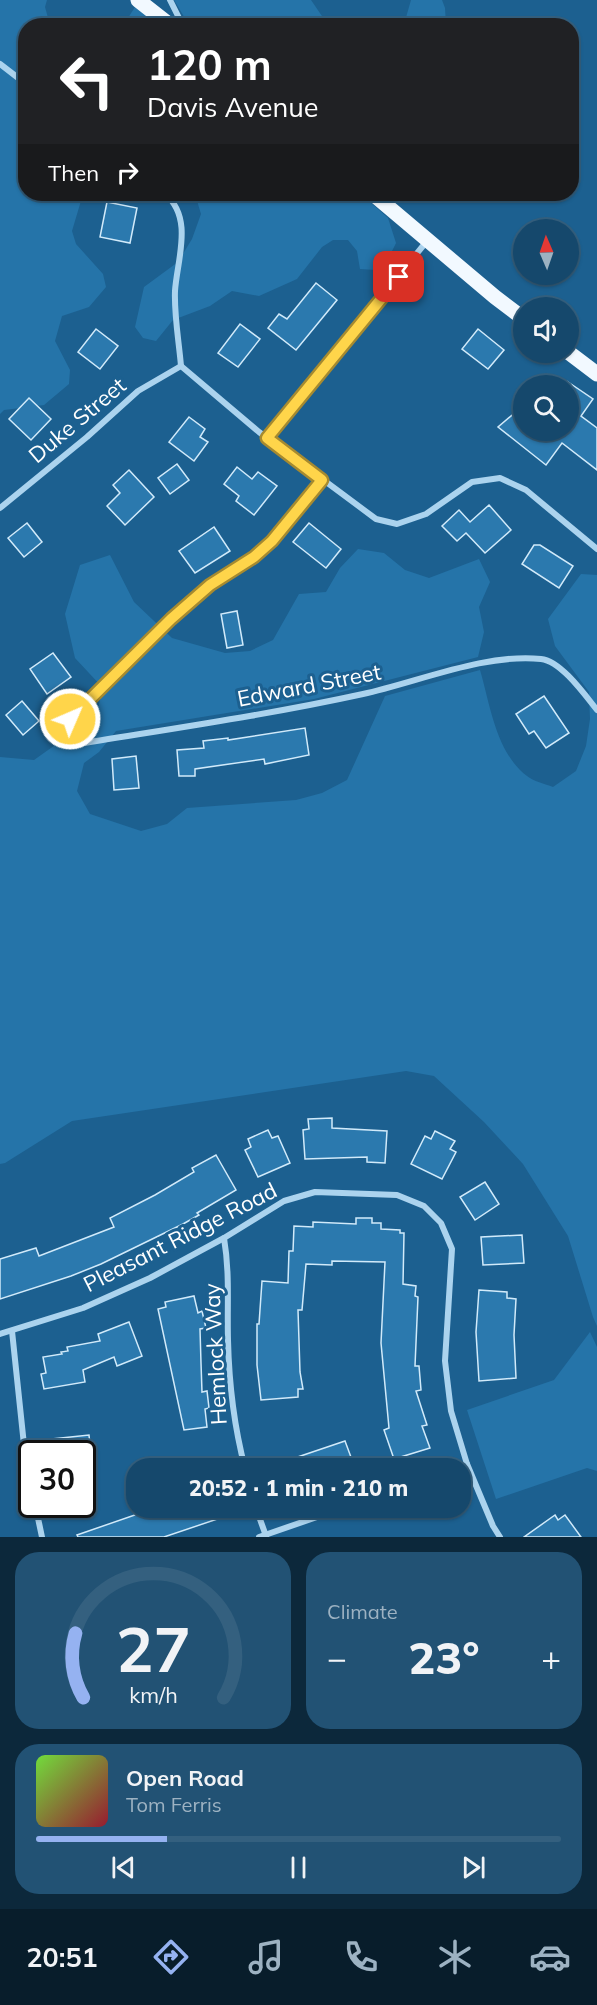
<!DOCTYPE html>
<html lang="en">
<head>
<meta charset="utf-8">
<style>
	:root { --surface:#15486c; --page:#225274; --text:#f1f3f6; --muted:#9db2c2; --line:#34607f; --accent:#95b2f1 }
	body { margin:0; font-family:Mulish,sans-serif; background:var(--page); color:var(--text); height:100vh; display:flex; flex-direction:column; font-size:22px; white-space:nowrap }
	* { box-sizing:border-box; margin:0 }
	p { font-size:20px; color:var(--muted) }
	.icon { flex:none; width:33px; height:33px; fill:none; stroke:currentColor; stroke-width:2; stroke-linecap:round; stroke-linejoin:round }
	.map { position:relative; height:1537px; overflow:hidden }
	.sheet { display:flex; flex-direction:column; gap:15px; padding:15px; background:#0c283b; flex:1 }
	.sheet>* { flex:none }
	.banner { position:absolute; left:18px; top:18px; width:561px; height:183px; border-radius:24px; box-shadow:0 2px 4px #0004,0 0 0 2px var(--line); background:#202124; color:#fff; overflow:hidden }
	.needle { width:39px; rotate:358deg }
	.controls { position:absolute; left:513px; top:219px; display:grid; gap:12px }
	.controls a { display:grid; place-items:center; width:66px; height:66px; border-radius:50%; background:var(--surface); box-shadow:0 2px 4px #0004,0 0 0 2px var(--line); font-size:30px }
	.speed { position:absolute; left:18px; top:1440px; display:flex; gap:12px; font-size:30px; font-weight:700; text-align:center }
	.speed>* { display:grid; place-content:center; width:78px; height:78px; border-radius:50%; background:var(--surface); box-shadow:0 2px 4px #0004,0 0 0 2px var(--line); line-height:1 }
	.speed .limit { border:3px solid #111; border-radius:9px; background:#fff; color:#111 }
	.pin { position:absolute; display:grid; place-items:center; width:51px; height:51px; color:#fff; margin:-26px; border-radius:12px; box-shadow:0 3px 9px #0006 }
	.me { position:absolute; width:66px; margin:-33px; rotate:45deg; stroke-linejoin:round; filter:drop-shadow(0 0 4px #0008) }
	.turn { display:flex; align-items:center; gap:21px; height:126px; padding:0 30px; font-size:27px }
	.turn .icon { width:78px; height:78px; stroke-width:2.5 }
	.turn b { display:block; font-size:42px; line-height:51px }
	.then { display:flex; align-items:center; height:57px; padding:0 30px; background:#0003; gap:12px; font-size:22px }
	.big { font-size:45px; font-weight:800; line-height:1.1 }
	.sheet .tile { flex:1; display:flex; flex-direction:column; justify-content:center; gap:9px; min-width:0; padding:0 21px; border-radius:24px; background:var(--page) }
	.sheet .dial { align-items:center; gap:0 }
	.dial svg { height:156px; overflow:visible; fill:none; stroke:var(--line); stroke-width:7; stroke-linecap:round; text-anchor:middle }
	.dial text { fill:var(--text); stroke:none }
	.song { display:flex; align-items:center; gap:18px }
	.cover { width:72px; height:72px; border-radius:9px; background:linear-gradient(135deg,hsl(100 70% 55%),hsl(350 70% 35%)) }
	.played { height:6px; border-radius:3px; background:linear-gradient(90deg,var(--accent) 25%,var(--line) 25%) }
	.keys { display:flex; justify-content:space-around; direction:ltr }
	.heat { display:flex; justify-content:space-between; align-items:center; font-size:33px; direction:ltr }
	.sheet .tiles { flex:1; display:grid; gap:15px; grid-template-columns:1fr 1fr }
	.tile:last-child { grid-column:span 2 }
	.trip { position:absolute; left:126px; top:1458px; width:345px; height:60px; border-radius:24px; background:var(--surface); box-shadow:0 2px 4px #0004,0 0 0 2px var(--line); font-weight:800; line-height:60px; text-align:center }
	.tabs { display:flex; height:96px; justify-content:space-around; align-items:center; background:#081d2b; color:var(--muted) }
	.tabs .icon { width:42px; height:42px }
	.tabs .active { color:var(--accent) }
	.tabs b { font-size:27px; color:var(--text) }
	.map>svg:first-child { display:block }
	.green { fill:#2574a9 }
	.building { fill:#2b79ae; stroke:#d1eafa; stroke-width:1.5 }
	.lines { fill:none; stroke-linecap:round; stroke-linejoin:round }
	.minor { stroke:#abd3ee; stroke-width:6 }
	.primary { stroke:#f2f9ff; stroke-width:15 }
	.route-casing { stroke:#a68a30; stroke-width:15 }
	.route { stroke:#ffd54a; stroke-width:10 }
	.labels { text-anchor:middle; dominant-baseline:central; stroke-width:6; stroke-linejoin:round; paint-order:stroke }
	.street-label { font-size:22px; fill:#fff; stroke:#1c6090 }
</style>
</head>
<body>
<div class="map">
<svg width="597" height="1537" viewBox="0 0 597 1537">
	<rect width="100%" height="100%" fill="#1c6090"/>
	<g class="green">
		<path d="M0,0H47L45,7L50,25L26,26V194H83L72,231L76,244L103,274L106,287L89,307L62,316L55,341L70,370L69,384L44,405L4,410L0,414Z"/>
		<path d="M174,0H311L326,22L331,25H189Z"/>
		<path d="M411,0H442L445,8L446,25H400L405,21Z"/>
		<path d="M135,7L159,25L123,26Z"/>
		<path d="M195,194H361L388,218L396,243L390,255L376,270L360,269L357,251L348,240H333L322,247L297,279L259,296L232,291L210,306L173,320L156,341L143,338L135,327L144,287L178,262L192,239L201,214Z"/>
		<path d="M358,549L384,553L405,570L429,578L479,559L490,582L479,607L484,632L478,657L314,699L116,731L99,752L84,763L77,791L90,814L141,831L167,824L187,808L296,800L322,793L347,780L385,696L480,670C490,704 496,753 527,776C533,781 545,784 553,787L576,771L586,746L590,719L589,692L555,646L548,619L581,574L597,575V1326L593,1317L568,1236L523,1164L484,1122L434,1076L406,1071L72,1121L5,1163L0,1164V757L34,760L96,716L103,688L75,658L65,614L80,565L110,555L134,602L172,638L225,653L250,651L273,640L299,594L326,592L340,568Z"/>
		<path d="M590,1332L597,1347V1471L587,1468L496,1499L467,1410L554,1380Z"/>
	</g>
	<g class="building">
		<path d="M107,202L137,208L130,243L100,237Z"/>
		<path d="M316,283L337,300L296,350L268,328L279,314L287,319Z"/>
		<path d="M240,324L260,339L238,367L218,353Z"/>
		<path d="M96,329L118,346L100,369L78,352Z"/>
		<path d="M478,329L504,350L488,369L462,349Z"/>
		<path d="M568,382L593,399L581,416L597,428V470L562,443L546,465L498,427L524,405V430H568Z"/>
		<path d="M29,398L51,419L31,440L9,419Z"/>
		<path d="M189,417L205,429L200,437L208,442L194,461L169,442Z"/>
		<path d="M177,464L189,480L170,494L158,478Z"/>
		<path d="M237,467L252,479L258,472L277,486L254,515L236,501L239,496L224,484Z"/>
		<path d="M129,470L154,497L125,525L107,506L120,493L113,485Z"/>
		<path d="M489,505L511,530L485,553L466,533L457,541L442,526L459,510L470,522Z"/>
		<path d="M27,523L42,542L24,557L8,538Z"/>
		<path d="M309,523L341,549L326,568L293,542Z"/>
		<path d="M214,527L230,551L195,573L179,551Z"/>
		<path d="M534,545H540L573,566L559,588L522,564Z"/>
		<path d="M237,611L243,645L227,648L221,614Z"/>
		<path d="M53,653L71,677L47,694L30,669Z"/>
		<path d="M544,696L569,733L546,748L534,731L529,734L516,714Z"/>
		<path d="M22,701L39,721L23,735L6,715Z"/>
		<path d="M305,728L309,755L265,764L264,759L195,769V776H179L177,750L204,748L203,741L228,738V740Z"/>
		<path d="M136,756L139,788L114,790L112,759Z"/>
		<path d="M332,1118V1128L387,1131L385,1163L367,1162V1157L305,1159L303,1130L309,1129L308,1119Z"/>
		<path d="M268,1130L272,1138L278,1136L290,1163L258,1177L245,1150L251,1147L248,1139Z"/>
		<path d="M435,1131L455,1141L450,1149L456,1152L442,1179L411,1164L425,1136L431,1139Z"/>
		<path d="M216,1155L236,1190L197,1213L199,1215L183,1224L101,1264L71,1276L0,1299V1259L36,1248L39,1256L114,1227L110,1218L155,1195L194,1172L192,1168Z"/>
		<path d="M485,1182L499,1204L475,1220L460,1197Z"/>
		<path d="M356,1218H372V1223H381V1229L400,1230V1233H404L403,1284L416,1286L415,1296L418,1297L415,1366H419L421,1390L416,1391L427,1425L422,1426L430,1448L394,1459L384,1430L389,1428L381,1343L385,1262L332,1261V1265L306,1264L302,1310H298L300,1372L303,1389H298V1397L261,1400L257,1365V1324H259L262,1281L288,1283L289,1251H293L294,1226L313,1227V1222L356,1224Z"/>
		<path d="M522,1235L524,1263L483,1265L481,1237Z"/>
		<path d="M479,1290L507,1292V1298L516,1299L514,1335L516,1378L479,1381L476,1332Z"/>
		<path d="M194,1296L198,1313L202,1311L206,1328L200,1329L201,1363L202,1392L207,1391L209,1408L205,1409L207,1427L184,1430L158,1309L166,1307L165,1302Z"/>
		<path d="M129,1322L142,1356L117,1366L114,1357L83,1370L85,1382L44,1389L41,1374L46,1373L43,1357L62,1354L61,1352L68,1351L67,1347L100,1341L98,1334Z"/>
		<path d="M89,1435L91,1454H54L52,1439Z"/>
		<path d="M345,1441L355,1468H272L271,1466Z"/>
		<path d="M155,1508H243L244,1510L164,1537H78L77,1535Z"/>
		<path d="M555,1515L558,1520L565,1515L581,1537H524Z"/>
	</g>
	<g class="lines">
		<g class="minor">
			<path d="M170,0L183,26"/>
			<path d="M0,64L26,84"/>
			<path d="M165,194C194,218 177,260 175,291C174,315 179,342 181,366"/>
			<path d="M181,366L259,432L376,519L397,524L426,514L472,482L500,478L526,490L597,549"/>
			<path d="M267,437L427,241"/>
			<path d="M322,480L272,541L254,557L210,585L171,619L70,719L65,726L66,740L72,745C169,729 267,715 363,694C418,682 485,653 541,659C561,661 585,695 597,710"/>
			<path d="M0,508L87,437L138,391L181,366"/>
			<path d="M224,1238C230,1274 227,1304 228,1340C229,1383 234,1426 245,1468"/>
			<path d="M12,1331L26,1464L32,1488"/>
			<path d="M0,1334L83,1308L150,1278L224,1238L284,1201L315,1192L397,1195L424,1206L441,1223L452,1249L445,1361L451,1411L467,1464L493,1526L500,1537"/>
			<path d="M454,1468L467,1464"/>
			<path d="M35,1504L42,1537"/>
			<path d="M256,1508L266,1536"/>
			<path d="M259,1537L343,1508"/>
		</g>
		<g class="primary">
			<path d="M138,0L171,26"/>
			<path d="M373,194L495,297L524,319"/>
			<path d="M568,352L597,374"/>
		</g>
	</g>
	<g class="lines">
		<defs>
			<path id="route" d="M70,719L171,619L210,585L254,557L272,541L322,480L267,438L399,277"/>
		</defs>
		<use href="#route" class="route-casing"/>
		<use href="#route" class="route"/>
	</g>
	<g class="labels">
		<g class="street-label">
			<text transform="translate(77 420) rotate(-40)">Duke Street</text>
			<text transform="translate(309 685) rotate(-11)">Edward Street</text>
			<text transform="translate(180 1237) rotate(-27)">Pleasant Ridge Road</text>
			<text transform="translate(215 1354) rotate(-93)">Hemlock Way</text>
		</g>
	</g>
</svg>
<div class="controls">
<a><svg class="needle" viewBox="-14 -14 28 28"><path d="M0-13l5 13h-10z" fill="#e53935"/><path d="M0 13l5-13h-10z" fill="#9db2c2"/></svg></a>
<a><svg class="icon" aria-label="sound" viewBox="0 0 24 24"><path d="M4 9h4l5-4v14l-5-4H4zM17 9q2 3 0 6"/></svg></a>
<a><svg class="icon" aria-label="search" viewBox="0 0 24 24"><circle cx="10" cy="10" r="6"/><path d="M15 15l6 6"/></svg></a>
</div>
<div class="speed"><div class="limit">30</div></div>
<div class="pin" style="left:399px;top:277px;background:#d93025"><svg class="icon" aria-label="arrive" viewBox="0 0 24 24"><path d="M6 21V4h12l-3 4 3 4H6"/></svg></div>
<svg class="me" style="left:70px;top:719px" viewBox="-20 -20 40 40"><circle r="17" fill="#ffd54a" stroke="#fff" stroke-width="3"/><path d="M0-11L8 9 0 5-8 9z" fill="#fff"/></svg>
<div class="trip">20:52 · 1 min · 210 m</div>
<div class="banner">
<div class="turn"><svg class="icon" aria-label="left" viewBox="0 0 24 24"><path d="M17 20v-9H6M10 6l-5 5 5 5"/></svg><div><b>120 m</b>Davis Avenue</div></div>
<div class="then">Then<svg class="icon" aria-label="right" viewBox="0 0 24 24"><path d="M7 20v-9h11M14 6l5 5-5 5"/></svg></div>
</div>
</div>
<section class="sheet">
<div class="tiles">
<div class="tile dial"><svg viewBox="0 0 100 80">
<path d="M14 69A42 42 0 1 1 86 69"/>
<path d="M14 69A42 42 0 0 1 10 36" stroke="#95b2f1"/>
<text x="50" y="56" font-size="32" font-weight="700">27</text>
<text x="50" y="72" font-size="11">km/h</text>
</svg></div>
<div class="tile"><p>Climate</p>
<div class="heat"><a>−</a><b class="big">23°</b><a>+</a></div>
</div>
<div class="tile">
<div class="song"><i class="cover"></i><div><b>Open Road</b><p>Tom Ferris</p></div></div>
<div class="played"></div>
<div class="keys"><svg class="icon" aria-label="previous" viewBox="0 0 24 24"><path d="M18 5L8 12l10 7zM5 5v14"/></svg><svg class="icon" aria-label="pause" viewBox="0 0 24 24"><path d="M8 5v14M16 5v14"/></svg><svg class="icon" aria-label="next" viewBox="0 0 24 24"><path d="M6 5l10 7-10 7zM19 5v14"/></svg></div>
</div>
</div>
</section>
<nav class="tabs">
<b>20:51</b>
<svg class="icon active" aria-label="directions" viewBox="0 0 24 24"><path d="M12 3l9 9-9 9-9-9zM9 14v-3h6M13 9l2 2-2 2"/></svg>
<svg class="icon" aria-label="music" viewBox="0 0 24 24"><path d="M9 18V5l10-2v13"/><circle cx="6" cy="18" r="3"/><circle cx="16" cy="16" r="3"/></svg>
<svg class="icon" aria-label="phone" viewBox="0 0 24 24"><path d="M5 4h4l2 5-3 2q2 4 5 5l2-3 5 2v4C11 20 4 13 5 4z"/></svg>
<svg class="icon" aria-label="climate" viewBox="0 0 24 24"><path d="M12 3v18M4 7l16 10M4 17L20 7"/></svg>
<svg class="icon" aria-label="car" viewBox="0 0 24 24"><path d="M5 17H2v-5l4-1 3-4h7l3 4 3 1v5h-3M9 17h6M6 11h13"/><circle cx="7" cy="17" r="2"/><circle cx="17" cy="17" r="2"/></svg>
</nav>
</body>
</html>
